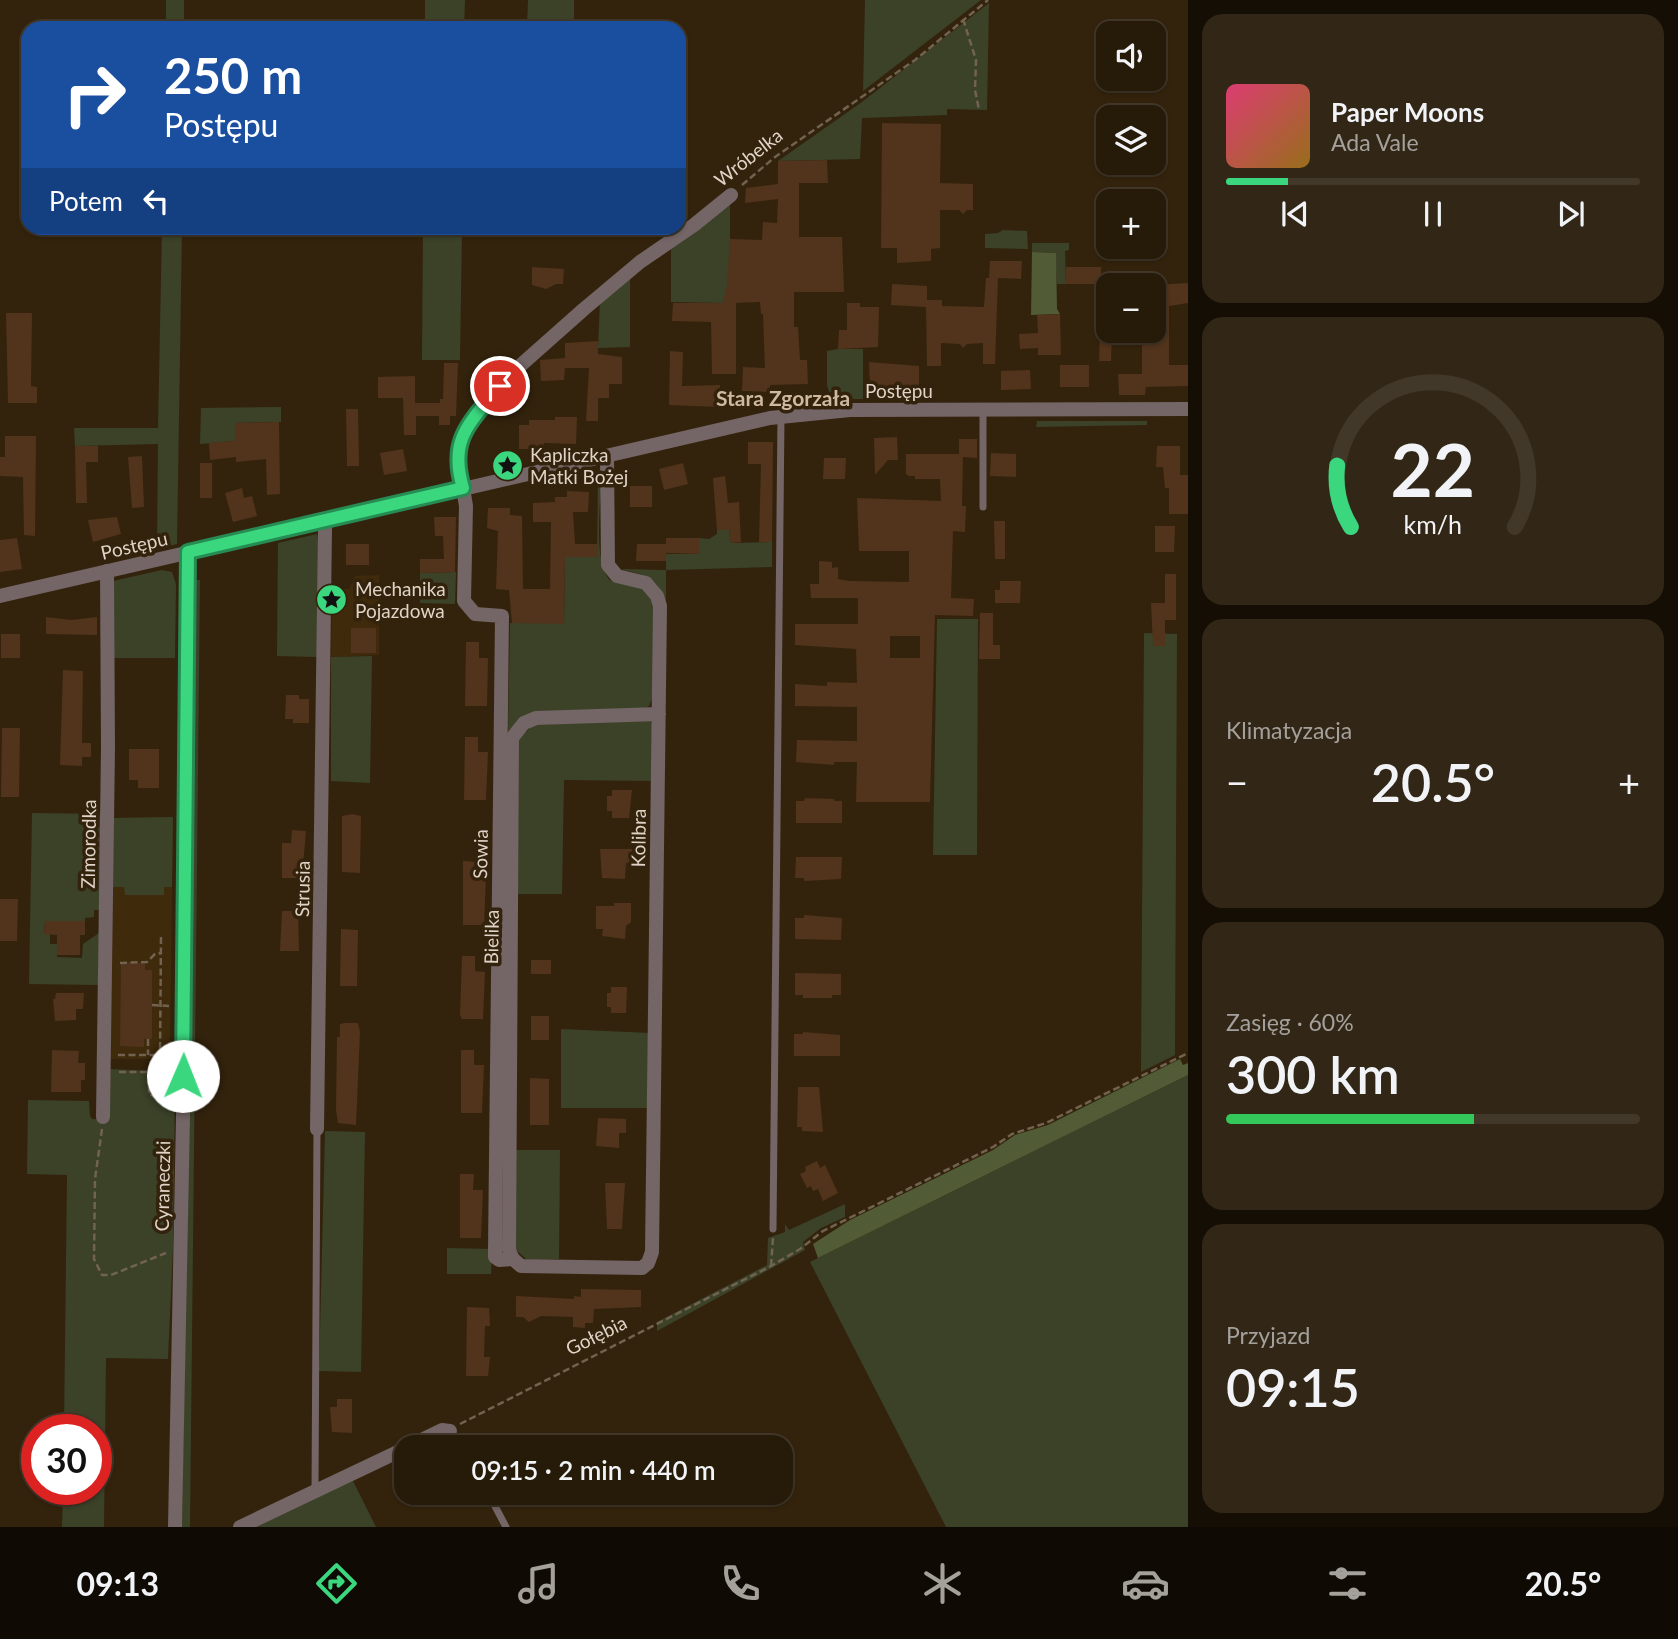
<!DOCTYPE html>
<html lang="pl">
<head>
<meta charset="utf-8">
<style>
	:root { --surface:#261a09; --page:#322717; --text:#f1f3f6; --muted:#a4a19c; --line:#42382a; --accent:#3ad77f }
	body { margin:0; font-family:Lato,sans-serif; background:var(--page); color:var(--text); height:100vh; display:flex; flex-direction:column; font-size:26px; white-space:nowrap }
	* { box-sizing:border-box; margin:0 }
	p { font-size:23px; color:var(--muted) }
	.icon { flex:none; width:38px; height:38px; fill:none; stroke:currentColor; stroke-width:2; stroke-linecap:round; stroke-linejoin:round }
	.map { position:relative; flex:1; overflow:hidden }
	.panel { display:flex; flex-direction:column; gap:14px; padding:14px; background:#150e05; width:490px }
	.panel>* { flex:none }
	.hud { position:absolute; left:21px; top:21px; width:665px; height:214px; border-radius:21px; box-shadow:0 2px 5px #0004,0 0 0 2px var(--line); background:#1a4fa0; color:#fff; overflow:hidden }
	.tools { position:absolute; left:1096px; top:21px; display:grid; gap:14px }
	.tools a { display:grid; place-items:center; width:70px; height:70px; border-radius:14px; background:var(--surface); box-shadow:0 2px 5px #0004,0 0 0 2px var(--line); font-size:35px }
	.speed { position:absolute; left:21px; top:1414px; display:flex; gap:14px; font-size:35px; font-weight:700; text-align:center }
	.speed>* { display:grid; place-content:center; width:91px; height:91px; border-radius:50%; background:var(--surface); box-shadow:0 2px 5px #0004,0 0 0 2px var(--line); line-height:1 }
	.speed .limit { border:10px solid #d22; background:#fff; color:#111 }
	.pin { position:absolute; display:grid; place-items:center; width:60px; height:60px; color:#fff; margin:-30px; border:4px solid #fff; border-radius:50%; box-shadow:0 2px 7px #0007 }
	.me { position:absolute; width:77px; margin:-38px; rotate:1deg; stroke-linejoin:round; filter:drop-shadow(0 0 5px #0008) }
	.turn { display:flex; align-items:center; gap:24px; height:147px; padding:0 28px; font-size:32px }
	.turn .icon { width:91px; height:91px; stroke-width:2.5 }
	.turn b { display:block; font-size:49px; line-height:60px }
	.then { display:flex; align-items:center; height:66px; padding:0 28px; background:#0003; gap:14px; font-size:26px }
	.big { font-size:52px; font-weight:600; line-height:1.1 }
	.panel .card { flex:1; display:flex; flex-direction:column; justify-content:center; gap:10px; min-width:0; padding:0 24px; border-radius:21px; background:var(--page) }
	.panel .dial { align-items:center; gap:0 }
	.dial svg { height:182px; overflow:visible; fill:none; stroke:var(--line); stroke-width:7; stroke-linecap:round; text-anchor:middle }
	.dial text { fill:var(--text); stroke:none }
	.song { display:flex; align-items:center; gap:21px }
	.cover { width:84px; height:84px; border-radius:10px; background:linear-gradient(135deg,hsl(340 70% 55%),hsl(40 70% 35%)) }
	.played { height:7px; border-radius:4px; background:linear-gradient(90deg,var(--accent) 15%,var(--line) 15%) }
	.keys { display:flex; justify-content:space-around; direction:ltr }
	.heat { display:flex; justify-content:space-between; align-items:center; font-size:38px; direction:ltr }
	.charge { height:10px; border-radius:5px; background:linear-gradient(90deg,#34c759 60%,var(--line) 0) }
	.trip { position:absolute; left:394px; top:1435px; width:399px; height:70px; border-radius:21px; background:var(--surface); box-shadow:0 2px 5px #0004,0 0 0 2px var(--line); font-weight:600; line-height:70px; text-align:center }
	.menu { display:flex; height:112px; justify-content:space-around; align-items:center; background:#0f0a04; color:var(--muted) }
	.menu .icon { width:49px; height:49px }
	.menu .selected { color:var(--accent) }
	.menu b { font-size:32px; color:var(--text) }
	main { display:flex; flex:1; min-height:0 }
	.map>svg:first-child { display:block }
	.built { fill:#3f2a0c }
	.green { fill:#3b4228 }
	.forest { fill:#515b35 }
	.building { fill:#52331b; fill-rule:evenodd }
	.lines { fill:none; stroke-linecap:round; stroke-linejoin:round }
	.path { stroke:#716350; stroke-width:2.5; stroke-dasharray:7 3.5; stroke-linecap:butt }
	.service { stroke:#746566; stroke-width:7 }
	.minor { stroke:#746566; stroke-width:14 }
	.route-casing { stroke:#268c53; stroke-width:18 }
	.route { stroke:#3ad77f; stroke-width:12 }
	.labels { text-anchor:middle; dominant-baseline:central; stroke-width:7; stroke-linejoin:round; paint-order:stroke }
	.street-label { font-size:19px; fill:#dfd4c7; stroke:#33230c }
	.poi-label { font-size:19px; fill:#dfd4c7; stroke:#33230c; text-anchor:start }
	.neighbourhood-label { font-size:21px; font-weight:bold; fill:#cfbaa0; stroke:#33230c }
</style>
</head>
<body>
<main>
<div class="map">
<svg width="1188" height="1527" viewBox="0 0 1188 1527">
	<rect width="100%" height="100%" fill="#33230c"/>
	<g class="built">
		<path d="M379,575V655L331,657L332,589H349L355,576Z"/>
		<path d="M173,817L170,1048L164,1056L155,1059H110L113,818Z"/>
	</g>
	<g class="green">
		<rect x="166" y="0" width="18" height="28"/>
		<path d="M425,0H465L464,28H425Z"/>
		<path d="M528,0H574V28H527Z"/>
		<path d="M865,0H981L863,91Z"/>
		<path d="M989,3L987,110L947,109V115L862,118L860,159L778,161L862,102Z"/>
		<path d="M730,200V275L723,303L671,302V246Z"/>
		<path d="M162,228H182L177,544L157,549L158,444L75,446L74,428H158Z"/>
		<path d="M423,228H462L460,360H422Z"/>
		<path d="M1003,230L1027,231L1028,249L985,248V234L998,233Z"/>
		<path d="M1032,243H1069V250L1065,251L1066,284H1057L1055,253L1032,252Z"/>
		<path d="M630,275V347L598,348L600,301Z"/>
		<path d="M838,349H863V399H832L827,386V351Z"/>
		<path d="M281,407V422L235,423V441L200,444L201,408Z"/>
		<path d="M1037,421H1147V425L1036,427Z"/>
		<path d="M598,470L602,473C601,498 592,565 611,581L632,584L645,589L655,607L653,696L649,706L643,710L520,719L508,731L510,623H564L565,557H597Z"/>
		<path d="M717,530H729L731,543L772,542V567L666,570V601C654,574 648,577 621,569L666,570V554H699V538L709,539L717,534Z"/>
		<path d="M317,534L319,544L317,657L277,656L278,543Z"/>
		<path d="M162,570L172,572L176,584L175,658H113V581Z"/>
		<path d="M456,572L455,604L420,603V573Z"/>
		<path d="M195,580H200L190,1527H182Z"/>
		<path d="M937,619H978L977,855H933Z"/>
		<path d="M1144,633L1177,634L1175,1055L1141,1072Z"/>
		<path d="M372,656L370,783L331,781V657Z"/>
		<path d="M649,720L654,725L653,781L564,780L562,894H515L518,740L533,725Z"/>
		<path d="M32,813L104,814L100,910H94V917L85,918V921H45L44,934H50V944H57V957L82,958L83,944L99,933L98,985L29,984Z"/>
		<path d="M173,817L172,887H164V895H125L124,887H112L113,818Z"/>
		<path d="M561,1029L650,1033L651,1108H561Z"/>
		<path d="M110,1069L155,1071L175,1086L173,1248L168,1359L106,1358L104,1527H62L63,1489H96V1430H64L67,1175L27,1174L28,1100L89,1101L90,1116L92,1119L109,1120Z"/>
		<path d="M1188,1075V1527H946L810,1262Z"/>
		<path d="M325,1131L365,1132L361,1372L319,1371Z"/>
		<path d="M512,1150H560L559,1259H526L512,1246Z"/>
		<path d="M845,1204V1217L821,1228L803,1242L805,1250L657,1331V1322L767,1265L768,1238L785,1232V1224L789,1230Z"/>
		<path d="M447,1248L492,1249L491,1274H447Z"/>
		<path d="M352,1479L376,1527H254Z"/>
	</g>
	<g class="forest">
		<path d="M1032,252L1056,253L1057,309L1060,314L1031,315Z"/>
		<path d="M1180,1059L1183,1065L1188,1063V1075L818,1258L813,1244L850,1220L993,1150L1015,1135L1048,1125Z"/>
	</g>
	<g class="building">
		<path d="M882,123L941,124L940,183L973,184V210H967L963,214L959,210H940V248L931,249V261L897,263V248H881Z"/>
		<path d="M827,160L828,183H799V237H842L844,292H794V327H798L800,360H807L808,384L770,385L769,392L742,391L743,367L765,368L763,314H761L760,302L736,303V374H712L711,322L672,321L673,303H723L727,285L730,239L762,240L763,222L777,223L778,199L745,203L746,188L778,184V161Z"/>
		<path d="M990,261H1022L1021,279L998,278L995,364H983V343L967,344L963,348L960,344L941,343V366H927L926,307L891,305L892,284L927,286V300H942V306L984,307L986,278H991H989Z"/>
		<path d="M532,267L564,269L563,284H556L546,289L532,285Z"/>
		<rect x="1066" y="267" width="35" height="17"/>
		<path d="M1188,283V303L1169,306V365H1188V386L1146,387L1145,395H1119L1118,374H1142V336L1153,335V285Z"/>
		<path d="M847,303H860V307H879L878,347L838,349L839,330H847Z"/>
		<path d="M6,313H32L31,386L37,387V403H8Z"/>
		<path d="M1060,314L1061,355H1038V348L1020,349L1019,334L1038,333L1037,315Z"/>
		<path d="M1100,331H1112L1111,361H1099Z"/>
		<path d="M598,341V354L622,357V384H609V398H598V421H586L589,368H565L564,380L541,381L540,360L565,358V343Z"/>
		<path d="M670,351L683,352L682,386L720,385V407L669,405Z"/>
		<path d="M869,362L919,366V387H870Z"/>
		<path d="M444,363H458L456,416H450V425H439V416H416V435H404L403,398H378V377L415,376V403H440V399H443Z"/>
		<rect x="1060" y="365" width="29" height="22"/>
		<path d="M1030,370L1031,389L1001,390V371Z"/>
		<path d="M346,409H358L359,466H347Z"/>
		<path d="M555,417H577L576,444L544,443V449H519V425H529V420H555Z"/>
		<path d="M279,422L280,494L267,495L266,459L236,462V457L210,460L209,443L235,441V423Z"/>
		<path d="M5,436H36L35,536L24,535L23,477L0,476V457H5Z"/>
		<path d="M897,437L898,460H888L875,475L874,438Z"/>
		<path d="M959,439H977V458L963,457L962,506H966L965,532L953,531L951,598L974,599L973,616L935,615L930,802H856L857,762H834V765L796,762L797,740L857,741V707L795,706V684L827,686V682L857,683L856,649L795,645V624H858V598H811L810,584H819V561L832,562V568L838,567V579L849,581L909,582V551H859L857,498L941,501L940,479H915V476H909L906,474V454H959ZM890,636H920V658H890Z"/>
		<path d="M748,442H773L772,542H759L761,464H748Z"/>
		<path d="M75,446H98V462H86L87,503H76Z"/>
		<path d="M1157,446H1180V475H1188V514H1169V488H1165L1163,467H1156Z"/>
		<path d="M403,449L407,471L384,475L380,453Z"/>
		<path d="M991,453L1016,454V477L990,476Z"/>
		<path d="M142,456L144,507L132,508L128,457Z"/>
		<path d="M824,458H846L845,479H823Z"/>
		<rect x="200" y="463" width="12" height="35"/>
		<path d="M683,463L688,484L664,490L659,469Z"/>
		<path d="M725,476L728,503L739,502L741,542L731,543L729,530H717L713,478Z"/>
		<rect x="630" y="486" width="22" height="21"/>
		<path d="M242,488L244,498L252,496L257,516L233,522L225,493Z"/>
		<path d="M567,491L589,492L588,512H573L575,544H597V557H565L564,624L512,623L509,590L496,589L498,531L487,528L488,508H510V515L522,516L523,589H550L551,522H533V503L555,502V497H567Z"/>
		<path d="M117,517L121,534L93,542L88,520Z"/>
		<path d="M434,517H456L455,572L420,573V559H444L443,536H435Z"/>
		<path d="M994,521H1005V559H995Z"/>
		<path d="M1155,526H1175L1174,552H1155Z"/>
		<path d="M17,538L22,569L0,572V540Z"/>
		<path d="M666,538H699V554L666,553V561H636L637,544H666Z"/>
		<rect x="346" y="544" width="23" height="21"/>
		<path d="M1165,574H1176V620H1165V646H1153L1151,603H1165Z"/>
		<path d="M1000,581H1021L1020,603H995V590H1000Z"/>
		<path d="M980,613H993V645H1000V659H979Z"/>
		<path d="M46,617L71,620L97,617V635L46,634Z"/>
		<rect x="351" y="628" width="25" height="25"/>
		<rect x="1" y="634" width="19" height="24"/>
		<path d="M466,642H479V658H488L487,706H465Z"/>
		<path d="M63,670L83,671L82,743H91V757H82V766L60,765Z"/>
		<path d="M286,695H299V699H309V723H293V719H285Z"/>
		<path d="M2,728H20L19,797H1Z"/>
		<path d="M465,737H478V752H488L486,800H464Z"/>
		<path d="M129,749H159V788H138V780H129Z"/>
		<path d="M612,790H632L629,818H612V811H607V796H612Z"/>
		<path d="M805,798L834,799V801H842V823H796V801H804Z"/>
		<path d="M352,814L361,816L360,873L342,872V816Z"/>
		<path d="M292,830L306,831L302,878H282V843H291Z"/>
		<path d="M600,849H634V863H626L625,879L602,878Z"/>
		<path d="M796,857H842L841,879L804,881V878H795Z"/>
		<path d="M463,861L476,862V877H486L484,925H463Z"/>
		<path d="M0,899H18L17,941H0Z"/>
		<path d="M614,903H631V922L626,926L625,939L602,936L603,929H596V906H614Z"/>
		<path d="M282,911H298L299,951H280Z"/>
		<path d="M804,915L842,918L841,940L795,939V918H804Z"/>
		<path d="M45,921H85V935H80V955H57V935L44,934Z"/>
		<path d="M341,929L358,930L357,986H340Z"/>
		<path d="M462,956H475V971L485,972L483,1019H462L460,1015Z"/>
		<rect x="531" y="960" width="20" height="14"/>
		<path d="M121,962L145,963V970H152V1039H144V1047L120,1046Z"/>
		<path d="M795,973L841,974V995H832V998H803V995H795Z"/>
		<path d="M611,987H627L626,1013H611V1007H607V993H611Z"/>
		<path d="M56,993H84L83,1009H76V1020L55,1021L53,999H55Z"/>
		<rect x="531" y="1016" width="18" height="24"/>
		<path d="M345,1023H358L360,1032L356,1125L338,1123L336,1110L337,1037H340V1024Z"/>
		<path d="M803,1032L840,1035V1056H794V1034H803Z"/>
		<path d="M52,1050L79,1051L78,1063H85V1080H81V1092H51Z"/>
		<path d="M461,1050H474V1065H484L482,1113H461Z"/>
		<path d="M530,1078L549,1079V1125H530Z"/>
		<path d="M798,1087H819L823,1132L802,1131V1127H797Z"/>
		<path d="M598,1118L626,1119V1133H619V1148L596,1146Z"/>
		<path d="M817,1161L820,1168L825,1165L838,1193L823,1201L818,1189L813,1191L811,1186L807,1188L800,1174L806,1171L805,1167Z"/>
		<path d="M460,1174H474L473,1190H483L481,1238H460Z"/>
		<path d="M605,1183H625L622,1229H607Z"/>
		<path d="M581,1289L641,1290V1307L594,1309L593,1323H585V1328L573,1327V1317L541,1316L529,1322L523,1317H516V1296L574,1299V1296L581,1297Z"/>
		<path d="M467,1307L489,1308L490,1326H485L484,1357H490L488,1376H466Z"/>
		<path d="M337,1399H352V1433L332,1432L330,1407H337Z"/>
	</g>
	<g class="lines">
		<g class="path">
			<path d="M963,19L976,60L975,90L979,110"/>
			<path d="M742,185L775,157L915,60L988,0"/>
			<path d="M161,937L160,1057L161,1060H172"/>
			<path d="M120,963L147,962L155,954L161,953"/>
			<path d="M152,1005L169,1006"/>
			<path d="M148,1039V1055"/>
			<path d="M118,1055H160"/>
			<path d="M119,1072H150V1065"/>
			<path d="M149,1077L165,1079L167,1095H149Z"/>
			<path d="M102,1129L95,1179L94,1259L102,1275H111L166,1253"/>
			<path d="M771,1266L773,1238"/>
			<path d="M460,1424L771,1266L800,1249L823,1231L993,1147L1012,1134L1046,1123L1188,1053"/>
		</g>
		<g class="service">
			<path d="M983,507V410"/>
			<path d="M773,1229L781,416"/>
			<path d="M450,1431L464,1447"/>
			<path d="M315,1490L317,1129"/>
			<path d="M488,1493L506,1527"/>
		</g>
		<g class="minor">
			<path d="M607,456L608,565L617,576L646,583L657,596L660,606L652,1252L648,1263L642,1268L521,1266L513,1259L509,1250L512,738L524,723L536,718L659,714"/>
			<path d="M0,596L770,418L850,410L1188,409"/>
			<path d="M103,1117L108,748L107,571"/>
			<path d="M317,1129L325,529L323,521"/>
			<path d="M513,1259L499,1260L495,1257V1249L502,616L475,614L464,601L466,506L457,452L461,437L471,421L522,364L584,309L640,262L694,225L731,195"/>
			<path d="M407,1447L442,1430L450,1431"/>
			<path d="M175,1527L184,1065L188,552"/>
			<path d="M240,1527L406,1448"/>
		</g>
	</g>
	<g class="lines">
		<defs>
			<path id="route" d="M183,1076L188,552L463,488C448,438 471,422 500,386"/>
		</defs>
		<use href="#route" class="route-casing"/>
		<use href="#route" class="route"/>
	</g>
	<defs>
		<symbol id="sight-disc" viewBox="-11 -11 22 22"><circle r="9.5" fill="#3ad77f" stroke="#33230c"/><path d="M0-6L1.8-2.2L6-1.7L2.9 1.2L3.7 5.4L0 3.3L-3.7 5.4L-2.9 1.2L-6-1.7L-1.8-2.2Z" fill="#111"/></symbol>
	</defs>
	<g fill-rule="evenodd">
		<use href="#sight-disc" x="490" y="448" width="35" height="35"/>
		<use href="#sight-disc" x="314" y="582" width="35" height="35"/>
	</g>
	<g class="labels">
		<g class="street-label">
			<text transform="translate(748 157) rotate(-38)">Wróbelka</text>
			<text x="899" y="390">Postępu</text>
			<text transform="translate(134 545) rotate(-13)">Postępu</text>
			<text transform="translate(638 838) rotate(-89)">Kolibra</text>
			<text transform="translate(88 844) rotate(-89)">Zimorodka</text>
			<text transform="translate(480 854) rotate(-89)">Sowia</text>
			<text transform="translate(302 889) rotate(-89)">Strusia</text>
			<text transform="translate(491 937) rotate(-89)">Bielika</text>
			<text transform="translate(162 1186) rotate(-89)">Cyraneczki</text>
			<text transform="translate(596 1335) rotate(-26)">Gołębia</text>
		</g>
		<g class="poi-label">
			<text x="530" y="454">Kapliczka<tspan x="530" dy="22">Matki Bożej</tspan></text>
			<text x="355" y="588">Mechanika<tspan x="355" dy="22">Pojazdowa</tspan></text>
		</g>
		<g class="neighbourhood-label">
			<text x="783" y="397">Stara Zgorzała</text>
		</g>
	</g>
</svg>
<div class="tools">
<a><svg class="icon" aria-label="sound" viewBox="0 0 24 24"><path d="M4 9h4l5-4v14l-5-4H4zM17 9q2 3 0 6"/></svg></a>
<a><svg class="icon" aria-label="layers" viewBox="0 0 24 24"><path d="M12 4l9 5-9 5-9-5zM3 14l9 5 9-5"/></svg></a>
<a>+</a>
<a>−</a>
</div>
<div class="speed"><div class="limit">30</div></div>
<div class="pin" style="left:500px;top:386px;background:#d93025"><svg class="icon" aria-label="arrive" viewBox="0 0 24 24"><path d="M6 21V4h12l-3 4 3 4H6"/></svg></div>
<svg class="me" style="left:183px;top:1076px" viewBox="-20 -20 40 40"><circle r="19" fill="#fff"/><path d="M0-13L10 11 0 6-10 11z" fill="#3ad77f"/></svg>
<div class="trip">09:15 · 2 min · 440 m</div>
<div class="hud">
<div class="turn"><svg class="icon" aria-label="right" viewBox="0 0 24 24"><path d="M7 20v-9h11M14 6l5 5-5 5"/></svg><div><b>250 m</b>Postępu</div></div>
<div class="then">Potem<svg class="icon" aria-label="left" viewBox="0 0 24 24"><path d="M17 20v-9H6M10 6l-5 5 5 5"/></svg></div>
</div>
</div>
<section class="panel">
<div class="card">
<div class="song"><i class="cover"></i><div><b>Paper Moons</b><p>Ada Vale</p></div></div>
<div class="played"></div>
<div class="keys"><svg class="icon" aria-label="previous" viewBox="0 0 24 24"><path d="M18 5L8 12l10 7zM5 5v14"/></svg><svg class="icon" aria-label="pause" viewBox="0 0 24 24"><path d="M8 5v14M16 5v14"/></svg><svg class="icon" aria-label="next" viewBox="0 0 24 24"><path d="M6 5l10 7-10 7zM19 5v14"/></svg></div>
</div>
<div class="card dial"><svg viewBox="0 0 100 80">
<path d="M14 69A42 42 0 1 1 86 69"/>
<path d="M14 69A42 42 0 0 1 8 42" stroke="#3ad77f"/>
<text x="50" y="56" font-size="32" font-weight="700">22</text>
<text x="50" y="72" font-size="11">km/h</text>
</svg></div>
<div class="card"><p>Klimatyzacja</p>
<div class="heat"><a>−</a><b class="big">20.5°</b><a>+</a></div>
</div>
<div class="card"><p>Zasięg · 60%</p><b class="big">300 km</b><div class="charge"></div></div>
<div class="card"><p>Przyjazd</p><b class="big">09:15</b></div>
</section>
</main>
<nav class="menu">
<b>09:13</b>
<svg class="icon selected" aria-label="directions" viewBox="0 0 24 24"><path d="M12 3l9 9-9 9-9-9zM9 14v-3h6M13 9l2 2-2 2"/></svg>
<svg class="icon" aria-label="music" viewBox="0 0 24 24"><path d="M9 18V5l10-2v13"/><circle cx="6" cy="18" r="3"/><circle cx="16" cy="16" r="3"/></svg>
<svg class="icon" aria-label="phone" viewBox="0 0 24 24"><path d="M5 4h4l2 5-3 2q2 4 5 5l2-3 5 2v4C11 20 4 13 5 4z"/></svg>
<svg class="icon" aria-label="climate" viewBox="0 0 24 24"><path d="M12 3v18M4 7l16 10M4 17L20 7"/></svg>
<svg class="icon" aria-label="car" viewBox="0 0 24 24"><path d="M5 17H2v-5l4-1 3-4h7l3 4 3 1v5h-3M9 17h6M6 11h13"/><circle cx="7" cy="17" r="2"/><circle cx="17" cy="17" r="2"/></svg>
<svg class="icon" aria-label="filters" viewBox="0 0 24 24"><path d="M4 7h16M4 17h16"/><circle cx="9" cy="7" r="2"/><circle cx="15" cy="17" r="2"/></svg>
<b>20.5°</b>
</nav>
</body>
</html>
